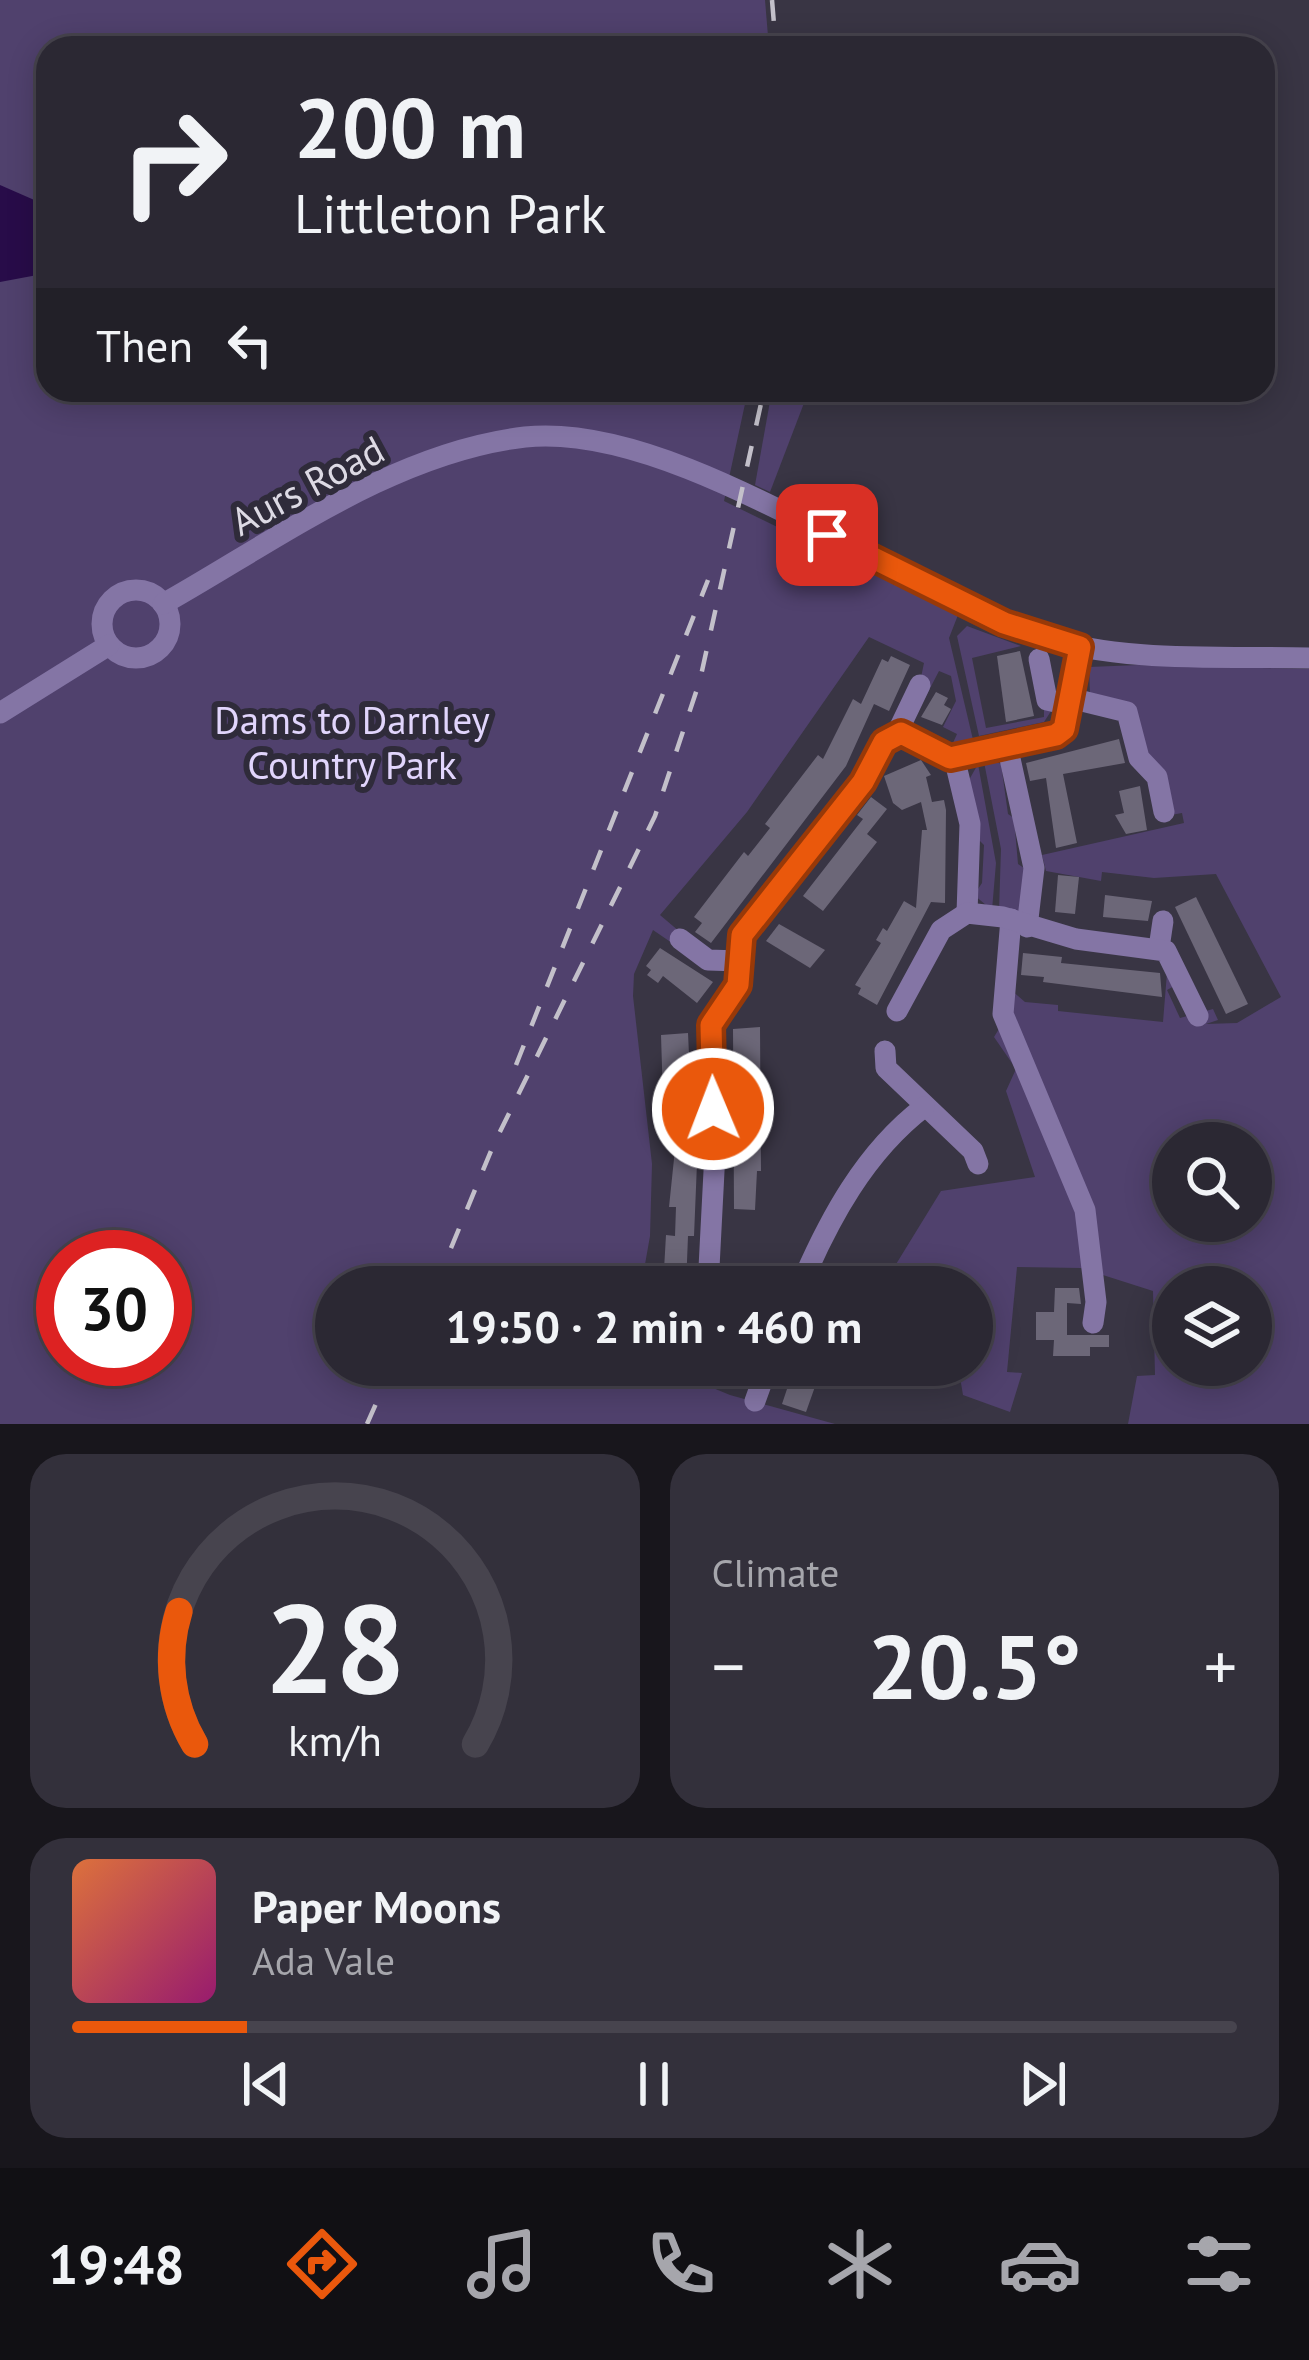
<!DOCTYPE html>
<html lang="en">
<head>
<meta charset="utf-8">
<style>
	:root { --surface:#2b2833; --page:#33303b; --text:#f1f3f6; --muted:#a6a6ac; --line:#47444e; --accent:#ea580c }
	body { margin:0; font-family:"PT Sans",sans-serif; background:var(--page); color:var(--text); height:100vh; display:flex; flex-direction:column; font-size:45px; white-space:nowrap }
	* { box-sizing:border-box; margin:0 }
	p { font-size:39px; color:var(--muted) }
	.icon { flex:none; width:66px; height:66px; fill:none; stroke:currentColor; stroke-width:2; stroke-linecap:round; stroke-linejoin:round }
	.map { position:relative; height:1424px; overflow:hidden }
	.side { display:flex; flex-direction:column; gap:30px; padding:30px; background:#18161c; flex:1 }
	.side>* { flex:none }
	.top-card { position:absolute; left:36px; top:36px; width:1239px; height:366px; border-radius:36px; box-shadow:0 6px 30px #0003,0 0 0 3px var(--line); background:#2b2833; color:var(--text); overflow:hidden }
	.buttons { position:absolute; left:1152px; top:1122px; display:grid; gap:24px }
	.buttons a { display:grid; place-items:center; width:120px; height:120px; border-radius:50%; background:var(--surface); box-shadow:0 6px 30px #0003,0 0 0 3px var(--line); font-size:60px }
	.speed { position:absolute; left:36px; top:1230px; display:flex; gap:24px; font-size:60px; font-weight:700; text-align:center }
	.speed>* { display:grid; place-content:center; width:156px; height:156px; border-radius:50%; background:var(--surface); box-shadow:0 6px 30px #0003,0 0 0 3px var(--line); line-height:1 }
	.speed .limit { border:18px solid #d22; background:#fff; color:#111 }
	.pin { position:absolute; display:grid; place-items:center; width:102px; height:102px; color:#fff; margin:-51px; border-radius:24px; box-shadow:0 6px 18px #0006 }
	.me { position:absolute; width:132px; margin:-66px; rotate:359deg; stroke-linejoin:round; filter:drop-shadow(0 0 9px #0008) }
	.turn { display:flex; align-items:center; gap:42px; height:252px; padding:0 60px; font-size:54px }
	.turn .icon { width:156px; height:156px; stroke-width:2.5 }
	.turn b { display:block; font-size:84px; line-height:102px }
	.then { display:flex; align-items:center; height:114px; padding:0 60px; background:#0003; gap:24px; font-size:45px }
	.big { font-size:90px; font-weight:700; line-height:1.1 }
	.side .widget { flex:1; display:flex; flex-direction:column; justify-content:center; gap:18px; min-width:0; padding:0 42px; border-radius:36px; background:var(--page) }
	.side .dial { align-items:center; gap:0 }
	.dial svg { height:312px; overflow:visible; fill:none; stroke:var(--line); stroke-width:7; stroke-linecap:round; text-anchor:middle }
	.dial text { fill:var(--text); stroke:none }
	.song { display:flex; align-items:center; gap:36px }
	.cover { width:144px; height:144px; border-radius:18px; background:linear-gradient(135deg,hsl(20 70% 55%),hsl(320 70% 35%)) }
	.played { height:12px; border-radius:6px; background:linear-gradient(90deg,var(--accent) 15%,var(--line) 15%) }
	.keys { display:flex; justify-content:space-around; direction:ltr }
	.heat { display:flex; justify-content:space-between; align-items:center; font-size:66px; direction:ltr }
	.side .tiles { flex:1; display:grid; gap:30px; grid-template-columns:1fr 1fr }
	.widget:last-child { grid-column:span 2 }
	.trip { position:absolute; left:315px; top:1266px; width:678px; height:120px; border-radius:60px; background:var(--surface); box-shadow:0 6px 30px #0003,0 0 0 3px var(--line); font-weight:700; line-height:120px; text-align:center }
	.tab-bar { display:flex; height:192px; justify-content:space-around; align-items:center; background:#111014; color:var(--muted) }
	.tab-bar .icon { width:84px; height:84px }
	.tab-bar .selected { color:var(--accent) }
	.tab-bar b { font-size:54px; color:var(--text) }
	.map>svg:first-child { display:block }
	.green { fill:#50416d; fill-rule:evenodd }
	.water { fill:#280c49 }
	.building { fill:#6c6778 }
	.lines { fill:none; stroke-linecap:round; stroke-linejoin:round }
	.minor { stroke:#8475a5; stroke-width:21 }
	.rail { stroke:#c3c0ca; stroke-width:4.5; stroke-dasharray:21 21; stroke-linecap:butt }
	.route-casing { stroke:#983908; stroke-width:30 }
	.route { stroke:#ea580c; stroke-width:21 }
	.labels { text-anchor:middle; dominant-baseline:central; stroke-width:12; stroke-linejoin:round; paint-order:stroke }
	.street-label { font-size:39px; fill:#dddae4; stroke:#2f2b3a }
	.park-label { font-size:39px; fill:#e1d5fc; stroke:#2f2b3a }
</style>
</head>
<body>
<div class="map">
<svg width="1309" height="1424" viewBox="0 0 1309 1424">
	<rect width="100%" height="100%" fill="#393544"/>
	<g class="green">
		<path d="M0,0H765L769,48H48V390H748L724,501L958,615L949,638L974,744L952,745L957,734L943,727L956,701L951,676L939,671L911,725L924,663L869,637L747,812L660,915L680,932L672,943L653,930L634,974L633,996L652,1164L650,1236L641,1287H336V1365H657L730,1395L835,1424H0ZM63,1257H165V1359H63Z"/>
		<path d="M772,390H809L770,492L755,485Z"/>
		<path d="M967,626L1021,646L972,658L986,728L1044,717V709L1053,708L1044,722L979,736L957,636Z"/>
		<path d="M1138,665L1309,669V1424H1128L1137,1376L1155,1375L1153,1291L1081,1268L1017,1267L1007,1372L1022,1373L1010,1412L963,1395L958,1365H972V1287H882L941,1191L1035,1177L1006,1091L1016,1069L994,1037L1005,1019L1010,989L1025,1002L1058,1005V1011L1163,1022L1167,973L1176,985L1167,990L1180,1018L1213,1009L1218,1020L1206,1024L1237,1023L1281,997L1216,874L1154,878L1102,872L1101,881L1046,871L1042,855L1184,823L1182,813L1171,815L1134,721L1090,695L1089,667ZM1173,1143H1251V1221H1173ZM1173,1287H1251V1365H1173Z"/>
		<path d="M995,761L1001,764L1008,814L1014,818L1018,864L1027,870L1023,913L999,911L1001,849L984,762Z"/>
		<path d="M978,764L996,863L992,910L974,895L982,883L984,845L977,838L969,780Z"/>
	</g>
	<path class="water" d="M0,185L48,206V273L0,282Z"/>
	<g class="building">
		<path d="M1020,651L1034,716L1006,722L997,656Z"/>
		<path d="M891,656L910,665L889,711L874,704L846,766L711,943L695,932L702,923L694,917L744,852L748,856L770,828L765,824L818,755L823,759L853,699L861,704L882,659L888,662Z"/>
		<path d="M936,692L948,698L944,705L951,709L942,725L921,717Z"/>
		<path d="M1119,739L1125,763L1063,774L1077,843L1056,848L1046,778L1030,781L1026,763Z"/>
		<path d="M921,760L931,775L926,777L932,802L944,800L946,810L945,903L931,902L877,1005L858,994L861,988L855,985L881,943L876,940L883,928L887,931L904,901L916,908L922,830H927L921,802L902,810L893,803L884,776Z"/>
		<path d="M1140,786L1147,830L1126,834L1115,815L1124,813L1119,791Z"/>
		<path d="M871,797L887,809L867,834L877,842L823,911L803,896L863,819L857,815Z"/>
		<path d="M1058,875L1079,877L1075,914L1055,912Z"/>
		<path d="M1105,895L1152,901L1148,921L1103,917Z"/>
		<path d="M1196,897L1248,1004L1226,1014L1175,907Z"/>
		<path d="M779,924L825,950L810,968L766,941Z"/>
		<path d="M660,948L713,982L697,1003L663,976L658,983L647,975L651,970L646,966Z"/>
		<path d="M1023,953L1062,957L1061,963L1160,973L1162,997L1043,982L1044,977L1021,975Z"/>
		<path d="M760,1027L761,1171H757L755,1210L734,1209L733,1029Z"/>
		<path d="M688,1033L693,1139H698L694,1236H688L686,1287H663L666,1235L675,1236L676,1207H669L677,1130H669L670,1098L663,1099L661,1035Z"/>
		<path d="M1055,1288H1079L1081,1304L1067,1303V1335H1109V1347H1090V1356H1053L1054,1340H1036V1312H1054Z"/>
		<path d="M795,1365H814L809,1378L817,1381L806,1412L782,1404Z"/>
	</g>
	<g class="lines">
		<g class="minor">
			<circle cx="136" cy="624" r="34"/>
			<path d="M163,604C275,541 394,452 525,437C677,421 892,587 1038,636C1121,663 1222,656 1309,658"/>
			<path d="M1039,659L1047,700L1069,705"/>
			<path d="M1070,698L1127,712L1139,758L1157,777L1164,812"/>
			<path d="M0,713L109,645"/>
			<path d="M897,733L920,685"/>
			<path d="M1007,745L1034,868L1027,927"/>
			<path d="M954,757L970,824L967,913"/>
			<path d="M1011,919L1003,1014L1085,1210L1096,1302L1093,1323"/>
			<path d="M680,939L708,960L739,961"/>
			<path d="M1159,948L1163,921"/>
			<path d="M897,1011L941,930L967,913L1003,917L1076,939L1166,951L1198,1016"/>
			<path d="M885,1051L886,1068L973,1151L978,1164"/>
			<path d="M708,1287L715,1152L711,1025L738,985L742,935L863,782L889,736L901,733L950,757L1056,735L1067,716L1080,647"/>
			<path d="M800,1287C829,1219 865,1152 924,1107"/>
			<path d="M755,1401L768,1365"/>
		</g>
		<g class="rail">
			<path d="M772,0L776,48"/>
			<path d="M516,1065L708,580"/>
			<path d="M435,1287L493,1146L655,816L700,680L764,390"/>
			<path d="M367,1424L393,1365"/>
		</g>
	</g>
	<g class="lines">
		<defs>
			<path id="route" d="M713,1109L711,1025L738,985L742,935L863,782L884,742L901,733L950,758L1056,735L1064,729L1080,647L1004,623L827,535"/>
		</defs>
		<use href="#route" class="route-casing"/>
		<use href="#route" class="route"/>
	</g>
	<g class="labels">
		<g class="street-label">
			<text transform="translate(307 485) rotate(-28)">Aurs Road</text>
		</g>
		<g class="park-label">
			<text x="352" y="719">Dams to Darnley<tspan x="352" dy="45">Country Park</tspan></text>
		</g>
	</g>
</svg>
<div class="buttons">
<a><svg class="icon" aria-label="search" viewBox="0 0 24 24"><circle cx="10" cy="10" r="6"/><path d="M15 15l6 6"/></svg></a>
<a><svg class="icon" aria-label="layers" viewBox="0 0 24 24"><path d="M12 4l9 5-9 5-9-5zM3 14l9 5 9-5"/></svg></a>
</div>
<div class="speed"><div class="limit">30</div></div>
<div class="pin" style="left:827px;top:535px;background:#d93025"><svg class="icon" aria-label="arrive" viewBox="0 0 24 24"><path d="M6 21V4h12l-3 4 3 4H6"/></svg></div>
<svg class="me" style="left:713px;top:1109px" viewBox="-20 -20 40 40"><circle r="17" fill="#ea580c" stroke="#fff" stroke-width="3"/><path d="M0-11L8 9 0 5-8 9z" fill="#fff"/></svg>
<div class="trip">19:50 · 2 min · 460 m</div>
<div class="top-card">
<div class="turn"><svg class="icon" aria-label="right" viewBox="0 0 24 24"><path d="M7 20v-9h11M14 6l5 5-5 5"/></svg><div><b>200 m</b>Littleton Park</div></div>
<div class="then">Then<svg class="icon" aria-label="left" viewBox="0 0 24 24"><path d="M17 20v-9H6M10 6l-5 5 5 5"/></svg></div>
</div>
</div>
<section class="side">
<div class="tiles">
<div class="widget dial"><svg viewBox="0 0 100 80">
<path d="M14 69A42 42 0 1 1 86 69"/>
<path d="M14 69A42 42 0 0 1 10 35" stroke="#ea580c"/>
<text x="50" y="56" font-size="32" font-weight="700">28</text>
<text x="50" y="72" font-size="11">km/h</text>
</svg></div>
<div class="widget"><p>Climate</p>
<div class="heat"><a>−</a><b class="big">20.5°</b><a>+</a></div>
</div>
<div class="widget">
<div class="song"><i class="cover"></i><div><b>Paper Moons</b><p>Ada Vale</p></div></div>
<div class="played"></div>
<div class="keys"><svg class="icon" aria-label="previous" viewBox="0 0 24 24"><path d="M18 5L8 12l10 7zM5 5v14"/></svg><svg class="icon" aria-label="pause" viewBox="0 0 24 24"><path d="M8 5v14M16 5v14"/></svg><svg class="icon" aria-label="next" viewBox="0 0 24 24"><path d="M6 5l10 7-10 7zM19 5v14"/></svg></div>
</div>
</div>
</section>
<nav class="tab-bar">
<b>19:48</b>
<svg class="icon selected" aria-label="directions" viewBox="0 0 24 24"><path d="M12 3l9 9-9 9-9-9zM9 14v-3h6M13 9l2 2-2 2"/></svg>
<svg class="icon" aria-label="music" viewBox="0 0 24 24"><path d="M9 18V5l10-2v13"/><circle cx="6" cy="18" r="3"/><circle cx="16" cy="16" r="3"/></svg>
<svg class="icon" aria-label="phone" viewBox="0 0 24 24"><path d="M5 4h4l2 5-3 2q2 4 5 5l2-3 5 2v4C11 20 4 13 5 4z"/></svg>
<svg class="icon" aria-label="climate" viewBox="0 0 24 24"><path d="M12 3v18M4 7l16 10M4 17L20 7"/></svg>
<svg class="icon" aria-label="car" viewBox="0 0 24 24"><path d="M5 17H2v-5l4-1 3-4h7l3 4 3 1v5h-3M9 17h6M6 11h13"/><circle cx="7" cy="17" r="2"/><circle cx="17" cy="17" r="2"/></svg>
<svg class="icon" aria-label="filters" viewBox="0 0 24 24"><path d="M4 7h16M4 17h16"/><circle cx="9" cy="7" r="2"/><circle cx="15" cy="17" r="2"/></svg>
</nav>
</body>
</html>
